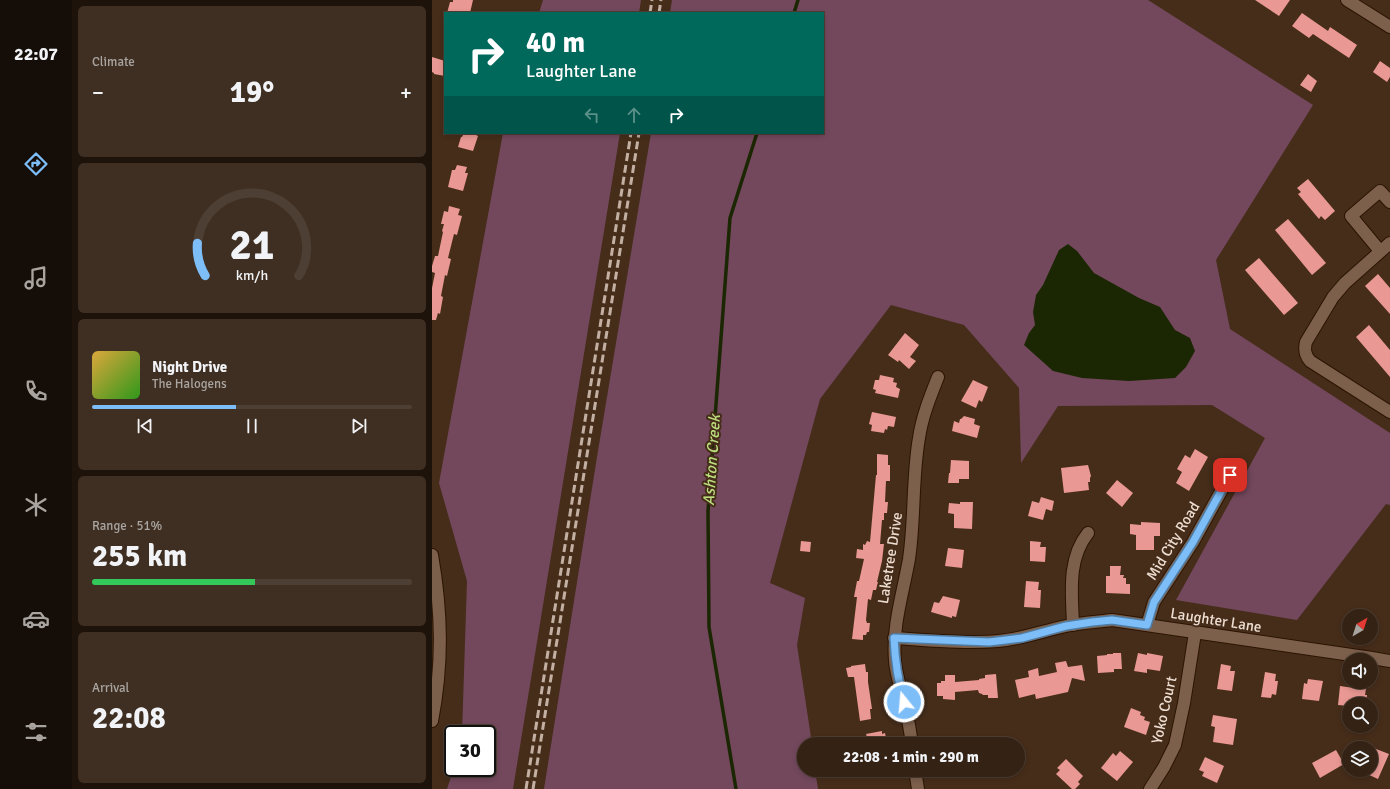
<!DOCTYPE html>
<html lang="en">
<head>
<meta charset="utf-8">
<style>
	:root { --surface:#342214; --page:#3f2f22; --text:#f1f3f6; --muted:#a9a4a0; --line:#4e3f34; --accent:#7dbef9 }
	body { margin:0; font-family:Signika,sans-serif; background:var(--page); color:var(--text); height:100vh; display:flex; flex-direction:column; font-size:15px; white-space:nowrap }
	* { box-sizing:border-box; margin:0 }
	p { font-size:13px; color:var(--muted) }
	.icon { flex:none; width:22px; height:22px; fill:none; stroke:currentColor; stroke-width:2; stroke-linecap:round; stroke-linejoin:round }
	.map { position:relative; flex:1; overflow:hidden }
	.sheet { display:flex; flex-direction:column; gap:6px; padding:6px; background:#1d130b; width:360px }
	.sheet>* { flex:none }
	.guide { position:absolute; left:12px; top:12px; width:380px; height:122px; border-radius:0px; box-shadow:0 2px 6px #0003,0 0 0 1px var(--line); background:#00695c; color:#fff; overflow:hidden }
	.needle { width:26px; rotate:39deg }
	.controls { position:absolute; left:910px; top:609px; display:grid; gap:8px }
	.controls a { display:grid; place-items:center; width:36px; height:36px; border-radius:50%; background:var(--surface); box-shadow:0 2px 6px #0003,0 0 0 1px var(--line); font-size:20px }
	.speed { position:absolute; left:12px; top:725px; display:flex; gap:8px; font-size:20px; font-weight:700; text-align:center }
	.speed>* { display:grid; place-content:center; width:52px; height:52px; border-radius:50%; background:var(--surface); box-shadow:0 2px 6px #0003,0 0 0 1px var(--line); line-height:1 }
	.speed .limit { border:2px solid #111; border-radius:6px; background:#fff; color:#111 }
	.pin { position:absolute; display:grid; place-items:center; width:34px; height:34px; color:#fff; margin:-17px; border-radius:8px; box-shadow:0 2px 6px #0006 }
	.me { position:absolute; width:44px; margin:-22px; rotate:343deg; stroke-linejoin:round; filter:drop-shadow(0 0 3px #0008) }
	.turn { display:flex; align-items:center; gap:14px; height:84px; padding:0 16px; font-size:18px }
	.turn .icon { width:52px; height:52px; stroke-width:2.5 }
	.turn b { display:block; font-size:28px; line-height:34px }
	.lanes { display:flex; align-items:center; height:38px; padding:0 16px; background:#0003; justify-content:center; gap:20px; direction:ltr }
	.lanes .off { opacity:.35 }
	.big { font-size:30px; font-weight:700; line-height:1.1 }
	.sheet .card { flex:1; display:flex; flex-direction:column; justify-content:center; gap:6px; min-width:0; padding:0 14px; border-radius:6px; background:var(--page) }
	.sheet .dial { align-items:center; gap:0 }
	.dial svg { height:104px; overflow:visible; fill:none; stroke:var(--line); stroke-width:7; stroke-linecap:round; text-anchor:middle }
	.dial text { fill:var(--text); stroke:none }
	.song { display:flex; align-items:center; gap:12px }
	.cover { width:48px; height:48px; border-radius:6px; background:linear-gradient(135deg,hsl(40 70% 55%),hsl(110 70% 35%)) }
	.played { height:4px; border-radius:2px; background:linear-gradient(90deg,var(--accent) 45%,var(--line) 45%) }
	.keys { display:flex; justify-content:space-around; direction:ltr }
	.heat { display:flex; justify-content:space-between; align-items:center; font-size:22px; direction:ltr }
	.charge { height:6px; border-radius:3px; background:linear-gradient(90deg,#34c759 51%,var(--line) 0) }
	.trip { position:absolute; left:365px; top:737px; width:228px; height:40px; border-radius:20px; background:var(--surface); box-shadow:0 2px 6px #0003,0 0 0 1px var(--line); font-weight:700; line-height:40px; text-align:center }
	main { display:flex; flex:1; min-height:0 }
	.tabs { display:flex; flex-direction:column; width:72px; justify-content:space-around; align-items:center; background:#150e08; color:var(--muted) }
	.tabs .icon { width:28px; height:28px }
	.tabs .selected { color:var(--accent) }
	.tabs b { font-size:18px; color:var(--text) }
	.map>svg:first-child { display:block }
	.green { fill:#73485d }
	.water { fill:#1b2602 }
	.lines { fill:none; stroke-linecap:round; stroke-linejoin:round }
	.stream { stroke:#1b2602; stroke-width:3.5 }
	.building { fill:#e99893 }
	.minor-casing { stroke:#2b1403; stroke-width:14 }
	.minor { stroke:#7d604c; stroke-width:12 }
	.rail { stroke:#c3b0a3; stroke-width:3; stroke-dasharray:8 4; stroke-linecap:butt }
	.route-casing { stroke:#517ca2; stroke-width:10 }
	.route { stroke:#7dbef9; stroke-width:7 }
	.labels { text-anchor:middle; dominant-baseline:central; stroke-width:4; stroke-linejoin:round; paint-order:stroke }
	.street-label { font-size:15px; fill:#eeded2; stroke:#462d1a }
	.water-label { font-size:16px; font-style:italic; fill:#bcdd7e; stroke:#462d1a }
</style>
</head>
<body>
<main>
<nav class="tabs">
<b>22:07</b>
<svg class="icon selected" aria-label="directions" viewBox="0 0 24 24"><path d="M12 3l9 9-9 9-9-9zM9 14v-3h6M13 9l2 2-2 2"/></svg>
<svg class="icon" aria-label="music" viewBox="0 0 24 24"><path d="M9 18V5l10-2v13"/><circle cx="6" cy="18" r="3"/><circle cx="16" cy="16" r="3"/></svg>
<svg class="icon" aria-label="phone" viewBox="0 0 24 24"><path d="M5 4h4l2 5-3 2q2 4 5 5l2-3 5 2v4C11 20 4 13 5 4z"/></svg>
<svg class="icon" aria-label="climate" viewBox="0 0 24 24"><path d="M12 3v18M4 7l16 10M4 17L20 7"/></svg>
<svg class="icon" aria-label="car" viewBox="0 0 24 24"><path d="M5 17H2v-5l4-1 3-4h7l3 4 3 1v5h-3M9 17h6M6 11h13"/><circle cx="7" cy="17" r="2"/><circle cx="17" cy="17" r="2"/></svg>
<svg class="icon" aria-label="filters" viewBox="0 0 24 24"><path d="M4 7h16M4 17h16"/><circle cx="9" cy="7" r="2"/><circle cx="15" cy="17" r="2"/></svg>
</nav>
<section class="sheet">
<div class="card"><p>Climate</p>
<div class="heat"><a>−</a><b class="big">19°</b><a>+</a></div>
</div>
<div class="card dial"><svg viewBox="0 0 100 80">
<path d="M14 69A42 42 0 1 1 86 69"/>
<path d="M14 69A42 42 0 0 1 8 44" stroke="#7dbef9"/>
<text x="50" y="56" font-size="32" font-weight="700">21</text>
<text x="50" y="72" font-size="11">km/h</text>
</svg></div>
<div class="card">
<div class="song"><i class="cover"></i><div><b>Night Drive</b><p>The Halogens</p></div></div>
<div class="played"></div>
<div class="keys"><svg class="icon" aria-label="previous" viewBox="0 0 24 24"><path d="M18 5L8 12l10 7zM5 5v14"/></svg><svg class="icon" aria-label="pause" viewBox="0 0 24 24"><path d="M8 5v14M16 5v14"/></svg><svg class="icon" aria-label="next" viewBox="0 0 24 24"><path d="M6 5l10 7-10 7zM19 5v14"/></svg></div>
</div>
<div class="card"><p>Range · 51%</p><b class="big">255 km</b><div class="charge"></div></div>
<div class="card"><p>Arrival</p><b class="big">22:08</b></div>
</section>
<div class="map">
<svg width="958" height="789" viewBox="0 0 958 789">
	<rect width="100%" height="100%" fill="#462d1a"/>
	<g class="green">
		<path d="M111,0H209L207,13H107Z"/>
		<path d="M240,0H716L881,105L784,260L798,329L958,433V505L954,504L865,620L744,600L833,438L780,405L626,406L589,463L587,388L532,325L459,305L388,399L338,583L373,598L365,645L380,744H372V770H383L386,789H112L165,457L219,133H391V13H238Z"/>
		<path d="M71,133H188L81,789H15L22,768H55V734H30L35,581L7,483Z"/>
	</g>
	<path class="water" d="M636,244L645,251L662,273L707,298L728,307L743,330L758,338L763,351L754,367L743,378L697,381L650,378L621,371L592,345L597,333L603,325L601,312L604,295L611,285L627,250Z"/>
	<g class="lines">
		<g class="stream">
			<path d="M362,13L366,0"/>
			<path d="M304,789L277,627L276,511L298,218L325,133"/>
		</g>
	</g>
	<g class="building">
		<path d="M21,0H41L38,13H15L18,2H21Z"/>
		<path d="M823,0H858L847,16Z"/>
		<path d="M870,13L896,31L898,27L925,45L917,58L881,34L877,38L860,26Z"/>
		<path d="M0,57L13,61V76L2,74V73L0,72Z"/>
		<path d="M948,61L958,68V77L955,82L941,72Z"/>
		<path d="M876,74L885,81L879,92L868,85Z"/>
		<path d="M32,133H45L44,135L46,136L41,151L26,147L29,137H30Z"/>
		<path d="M25,165L35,167L33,173H36L31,191L16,187L20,170H23Z"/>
		<path d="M876,179L903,211L893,220L889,216L887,219L866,194L869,192L865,188Z"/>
		<path d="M17,206L28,209L26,215L30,216L25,235L22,234L16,258L19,259L15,276L13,275L9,296L11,297L8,314L6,313L4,320H0V288L3,273L0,272V266L3,256H6L11,232L10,231L12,224H9L12,211L16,212Z"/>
		<path d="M856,219L894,263L880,275L843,230Z"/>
		<path d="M827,258L866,303L852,315L813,270Z"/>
		<path d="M946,274L958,288V314L933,286Z"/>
		<path d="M937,325L958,350V377L924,337Z"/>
		<path d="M473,333L487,345L478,357L484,361L477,369L467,360L466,362L456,355Z"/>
		<path d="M448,375L462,378L461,382L465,383L464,387L468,389L466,398L443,393L444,390L441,389L443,380H447Z"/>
		<path d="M541,380L556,387L550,402L547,400L544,408L529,401Z"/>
		<path d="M440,412L464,417L462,427L456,426L455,430L453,429L452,433L439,431L440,425L437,424Z"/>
		<path d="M532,416L543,419L542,424L548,426L545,438L520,431L522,421L527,423L528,419H529Z"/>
		<path d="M763,449L776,457L757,491L744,483L750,472L745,469L753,455L758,458Z"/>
		<path d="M445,454L456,455V465H458V481H454L453,502H456L455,513H452V520H450L448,544H452L450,561L445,582H446L444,590H441L439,600L436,599L434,620L435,623H438L437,632H435L434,635H431V640L420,639L425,597H422L425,581H427L432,559L424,558L425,549L431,550V544L433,545L435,541L438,542L444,475H445Z"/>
		<path d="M519,460L537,461V479H527V483H516L517,473H518Z"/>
		<path d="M656,465L659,476L658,478V482H656L657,490L632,493L629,468Z"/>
		<path d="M685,480L701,493L690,507L674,493Z"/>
		<path d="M609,497L622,501L620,511L614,509L611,520L596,516L600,501L607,503Z"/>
		<path d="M528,502H541L540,529L522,528V514L516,513L517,503L528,504Z"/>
		<path d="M709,522L728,523V536H722V550H704V535L698,534V524L709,525Z"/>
		<path d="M369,541L379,542L378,552L368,551Z"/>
		<path d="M598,541L609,542L608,547H614L613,562L598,561Z"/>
		<path d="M516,548L532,550L530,568L513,566Z"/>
		<path d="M678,566H689L688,575H692L691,578H694V584H698V594L674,593V576H678Z"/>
		<path d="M594,581L607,582L606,590H609L608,608L592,607Z"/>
		<path d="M511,596L528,600L524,617L520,616V618L499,612L502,602L507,603Z"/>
		<path d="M681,653H689L690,669H682V672L666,673L665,656L675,655V654H681Z"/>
		<path d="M706,653L715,655V653L731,656L728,671L715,669V673L702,671Z"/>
		<path d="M634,661L636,667L650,665L653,681L640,678L636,692L604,699L603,694L587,698L583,680L597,677L596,671L606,668L607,676L625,672L623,663Z"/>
		<path d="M433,664L434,672H436V682L440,709H438L439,719L428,721L422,677H416L414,668L419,667V666Z"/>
		<path d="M789,664L799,666L798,671H803L800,691L785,689Z"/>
		<path d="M833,672L844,674L843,681H846L844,695L840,694L839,698L829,697Z"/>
		<path d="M564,674L566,698H556V695H551L550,694L547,693L546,690L523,692V700L511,699V696H505V683H509V681H513V675H523V682L547,680V679L553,678V675Z"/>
		<path d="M876,679L891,681L887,701L870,699L872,683L875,684Z"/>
		<path d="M922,682H935L933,695H935L934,704H917V706L906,705L908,686L922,688Z"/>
		<path d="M699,708L709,712L708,715L713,717L712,720L718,722L714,735L692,727Z"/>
		<path d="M781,715L805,719L801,745L781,742L783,727L779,726Z"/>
		<path d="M450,731V734L453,733L455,743L437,744L434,734Z"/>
		<path d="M939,747L957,754L946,779L935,774L936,770H939Z"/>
		<path d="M904,750L912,764L888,778L880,763Z"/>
		<path d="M688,751L701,762L685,781L669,768L681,753L684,756Z"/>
		<path d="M773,757L792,766L785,783L770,776L772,772L767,770Z"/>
		<path d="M634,759L651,776L646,782L648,784L643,789H640L624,774L628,770L625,768Z"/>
	</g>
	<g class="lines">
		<defs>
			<g id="minor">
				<path d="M915,0L958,27"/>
				<path d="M958,243L913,283L901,297L874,342C872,350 873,355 878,361L958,412"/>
				<path d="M948,251L919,216L948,191L958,202"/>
				<path d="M0,555C10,612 11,664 0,721"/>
				<path d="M641,625C640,594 635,559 656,533"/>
				<path d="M715,625L722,602L761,542L798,475"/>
				<path d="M462,638C496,640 532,644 566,641C590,639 611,631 634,626C649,623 665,622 680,620L940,658L958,661"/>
				<path d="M480,744C478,730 476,716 472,702C469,688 464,675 463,661C460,626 471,593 477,559C483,519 480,478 487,438C490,417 498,397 506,377"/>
				<path d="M483,770L486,789"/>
				<path d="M718,789L732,767L743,745L752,703L763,633"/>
			</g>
		</defs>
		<use href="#minor" class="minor-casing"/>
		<use href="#minor" class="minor"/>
		<g class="rail">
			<path d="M218,13L220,0"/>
			<path d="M227,13L229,0"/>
			<path d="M94,789L199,133"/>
			<path d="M101,789L207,133"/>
		</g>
	</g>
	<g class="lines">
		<defs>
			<path id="route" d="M472,702C466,681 463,661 462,638L557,642L590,638L634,626L660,622L680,620L715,625L722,602L761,542L798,475"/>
		</defs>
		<use href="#route" class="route-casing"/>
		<use href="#route" class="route"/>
	</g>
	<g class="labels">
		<g class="street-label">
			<text transform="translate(741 541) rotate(-59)">Mid City Road</text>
			<text transform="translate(458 558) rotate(-81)">Laketree Drive</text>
			<text transform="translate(784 620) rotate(9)">Laughter Lane</text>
			<text transform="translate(732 710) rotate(-77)">Yoko Court</text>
		</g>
		<g class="water-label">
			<text transform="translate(280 460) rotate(-86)">Ashton Creek</text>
		</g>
	</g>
</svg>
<div class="controls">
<a><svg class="needle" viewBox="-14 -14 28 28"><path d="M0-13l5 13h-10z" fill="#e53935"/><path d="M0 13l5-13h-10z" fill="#a9a4a0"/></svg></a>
<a><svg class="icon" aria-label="sound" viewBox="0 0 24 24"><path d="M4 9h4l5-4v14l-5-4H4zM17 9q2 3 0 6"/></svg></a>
<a><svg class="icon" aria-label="search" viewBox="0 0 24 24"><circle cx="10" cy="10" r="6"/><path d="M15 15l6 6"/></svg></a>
<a><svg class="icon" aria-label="layers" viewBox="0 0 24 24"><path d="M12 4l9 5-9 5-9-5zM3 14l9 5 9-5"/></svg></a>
</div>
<div class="speed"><div class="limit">30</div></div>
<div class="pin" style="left:798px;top:475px;background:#d93025"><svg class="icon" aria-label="arrive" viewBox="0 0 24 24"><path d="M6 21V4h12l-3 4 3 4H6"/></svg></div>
<svg class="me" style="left:472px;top:702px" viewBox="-20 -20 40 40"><circle r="17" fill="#7dbef9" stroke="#fff" stroke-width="3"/><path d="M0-11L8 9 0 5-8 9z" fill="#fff"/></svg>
<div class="trip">22:08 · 1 min · 290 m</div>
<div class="guide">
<div class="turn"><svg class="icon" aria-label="right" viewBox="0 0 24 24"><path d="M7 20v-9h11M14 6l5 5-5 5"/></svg><div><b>40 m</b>Laughter Lane</div></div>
<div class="lanes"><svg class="icon off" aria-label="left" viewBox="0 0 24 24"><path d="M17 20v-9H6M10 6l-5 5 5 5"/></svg><svg class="icon off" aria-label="ahead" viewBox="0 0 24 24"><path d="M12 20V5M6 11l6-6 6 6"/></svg><svg class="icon" aria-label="right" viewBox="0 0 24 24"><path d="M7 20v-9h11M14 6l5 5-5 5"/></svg></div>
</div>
</div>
</main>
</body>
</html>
